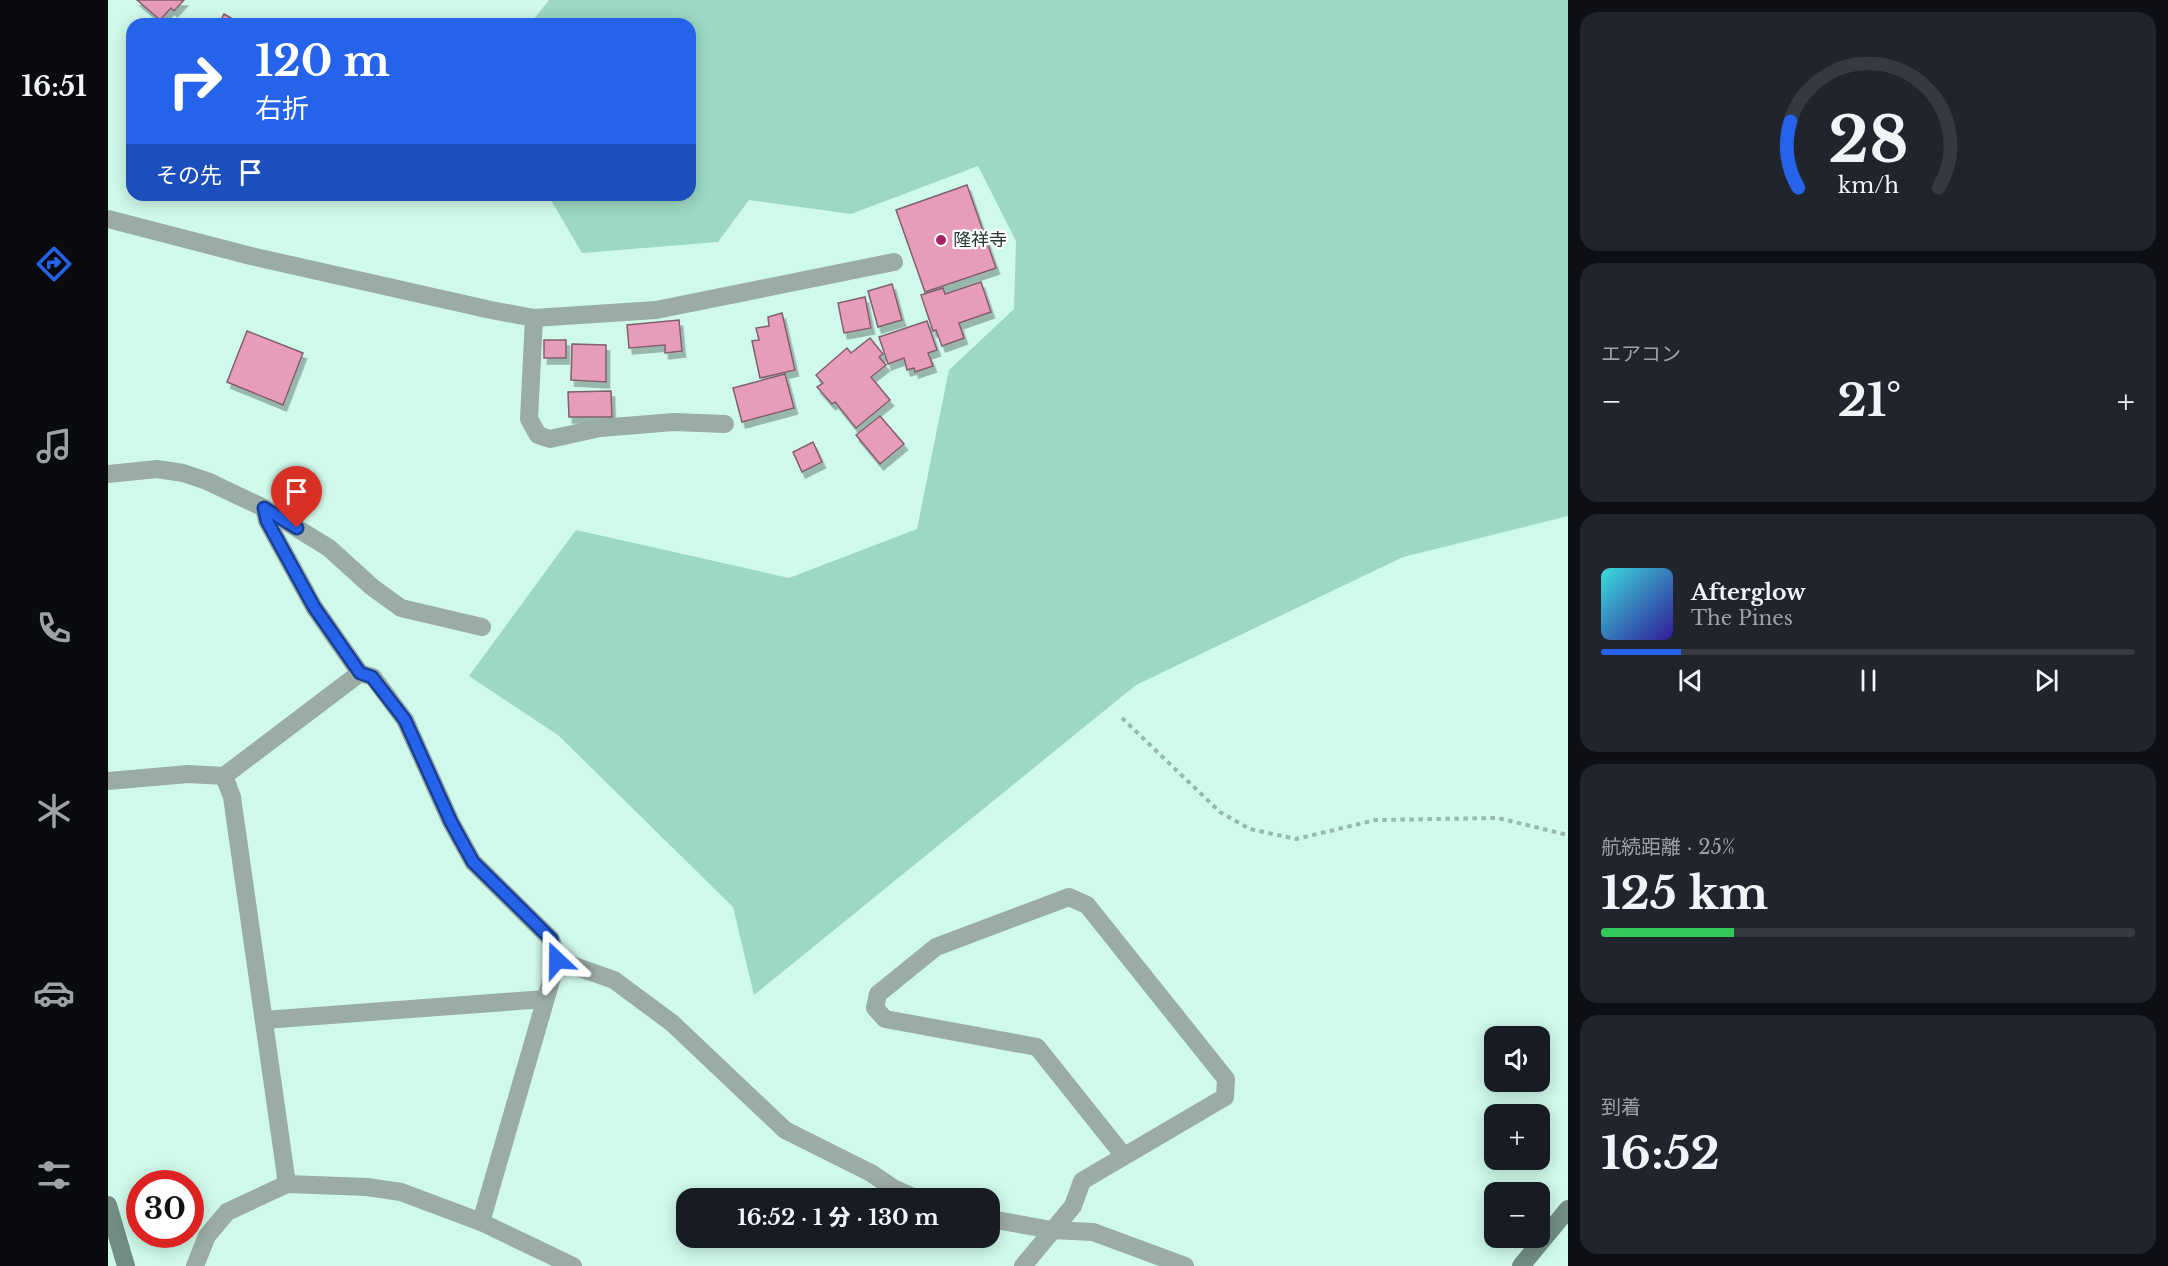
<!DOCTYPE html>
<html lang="ja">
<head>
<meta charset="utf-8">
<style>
	:root { --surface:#171b24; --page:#20242c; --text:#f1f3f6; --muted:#9ea1a6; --line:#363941; --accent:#2563eb }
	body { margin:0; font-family:"Libre Baskerville","Noto Sans JP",serif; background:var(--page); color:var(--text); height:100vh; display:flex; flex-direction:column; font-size:22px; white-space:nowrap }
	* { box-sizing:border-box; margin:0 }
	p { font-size:20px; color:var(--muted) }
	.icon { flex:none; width:33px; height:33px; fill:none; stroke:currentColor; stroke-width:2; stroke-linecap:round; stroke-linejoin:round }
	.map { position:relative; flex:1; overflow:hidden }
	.drawer { display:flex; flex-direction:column; gap:12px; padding:12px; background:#0d0f14; width:600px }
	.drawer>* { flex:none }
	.hud { position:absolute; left:18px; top:18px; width:570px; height:183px; border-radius:18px; box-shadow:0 3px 15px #0003; background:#2563eb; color:#fff; overflow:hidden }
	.fabs { position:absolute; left:1376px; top:1026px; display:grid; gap:12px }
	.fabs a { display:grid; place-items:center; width:66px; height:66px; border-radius:12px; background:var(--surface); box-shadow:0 3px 15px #0003; font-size:30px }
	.speed { position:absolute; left:18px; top:1170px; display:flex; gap:12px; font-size:30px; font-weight:700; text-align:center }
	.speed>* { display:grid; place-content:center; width:78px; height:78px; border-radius:50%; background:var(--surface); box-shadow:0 3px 15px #0003; line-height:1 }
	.speed .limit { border:9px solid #d22; background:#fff; color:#111 }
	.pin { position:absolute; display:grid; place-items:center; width:51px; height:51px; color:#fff; margin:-62px -26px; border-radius:50% 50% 50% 0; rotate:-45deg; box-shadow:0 0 6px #0007 }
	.pin .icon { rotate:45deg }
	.me { position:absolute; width:66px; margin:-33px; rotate:337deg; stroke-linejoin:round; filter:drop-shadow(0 0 4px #0008) }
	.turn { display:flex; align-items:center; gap:21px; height:126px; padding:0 30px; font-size:27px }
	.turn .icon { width:78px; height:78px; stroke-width:2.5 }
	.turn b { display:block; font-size:42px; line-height:51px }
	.then { display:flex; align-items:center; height:57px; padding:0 30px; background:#0003; gap:12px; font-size:22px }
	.big { font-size:45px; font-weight:800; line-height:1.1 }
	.drawer .tile { flex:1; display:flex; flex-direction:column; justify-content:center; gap:9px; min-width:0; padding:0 21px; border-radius:18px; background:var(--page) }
	.drawer .dial { align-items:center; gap:0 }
	.dial svg { height:156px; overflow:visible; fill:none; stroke:var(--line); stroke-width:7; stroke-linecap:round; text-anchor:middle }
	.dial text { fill:var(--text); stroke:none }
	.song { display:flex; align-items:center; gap:18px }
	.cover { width:72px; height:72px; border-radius:9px; background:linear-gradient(135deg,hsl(180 70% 55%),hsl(250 70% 35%)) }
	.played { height:6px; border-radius:3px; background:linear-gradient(90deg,var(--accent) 15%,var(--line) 15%) }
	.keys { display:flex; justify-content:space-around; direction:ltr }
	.heat { display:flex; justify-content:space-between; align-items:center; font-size:33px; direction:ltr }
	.charge { height:9px; border-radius:4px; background:linear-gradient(90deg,#34c759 25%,var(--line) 0) }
	.trip { position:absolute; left:568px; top:1188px; width:324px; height:60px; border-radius:18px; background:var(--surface); box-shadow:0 3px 15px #0003; font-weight:800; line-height:60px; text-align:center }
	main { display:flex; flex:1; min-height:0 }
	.tabs { display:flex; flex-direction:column; width:108px; justify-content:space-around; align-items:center; background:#090b0e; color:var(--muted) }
	.tabs .icon { width:42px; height:42px }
	.tabs .active { color:var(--accent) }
	.tabs b { font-size:27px; color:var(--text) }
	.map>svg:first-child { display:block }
	.green { fill:#9cd8c2 }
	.building { fill:#e79db9; stroke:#825f6c; stroke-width:1.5; filter:url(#shadow) }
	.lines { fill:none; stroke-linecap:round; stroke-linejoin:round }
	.path { stroke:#97b8ab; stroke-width:4; stroke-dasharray:4.5 4.5; stroke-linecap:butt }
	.street { stroke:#9baca5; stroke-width:18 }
	.secondary { stroke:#738d83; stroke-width:18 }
	.route-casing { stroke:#184099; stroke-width:15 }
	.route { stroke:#2563eb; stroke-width:10 }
	.poi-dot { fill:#a92166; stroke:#fff; stroke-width:2 }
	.labels { text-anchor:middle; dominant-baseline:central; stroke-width:4.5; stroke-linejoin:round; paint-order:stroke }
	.poi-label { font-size:18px; fill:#25352f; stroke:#fff; text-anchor:start }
</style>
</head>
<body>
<main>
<nav class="tabs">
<b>16:51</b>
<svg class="icon active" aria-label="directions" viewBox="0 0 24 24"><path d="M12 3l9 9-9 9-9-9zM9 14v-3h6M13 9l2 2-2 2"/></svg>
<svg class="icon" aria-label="music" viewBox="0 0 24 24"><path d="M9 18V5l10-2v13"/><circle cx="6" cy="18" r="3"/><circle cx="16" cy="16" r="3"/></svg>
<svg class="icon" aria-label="phone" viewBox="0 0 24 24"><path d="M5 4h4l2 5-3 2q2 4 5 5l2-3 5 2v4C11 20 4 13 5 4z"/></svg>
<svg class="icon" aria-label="climate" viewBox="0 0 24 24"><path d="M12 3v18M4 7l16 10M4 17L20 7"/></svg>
<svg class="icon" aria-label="car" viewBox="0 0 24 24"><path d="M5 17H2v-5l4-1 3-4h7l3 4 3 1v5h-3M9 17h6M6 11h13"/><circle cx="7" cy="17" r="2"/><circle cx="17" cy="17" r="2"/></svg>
<svg class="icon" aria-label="filters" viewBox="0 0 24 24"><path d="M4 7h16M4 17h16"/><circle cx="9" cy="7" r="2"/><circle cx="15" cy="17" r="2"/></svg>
</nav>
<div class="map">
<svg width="1460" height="1266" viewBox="0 0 1460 1266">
	<defs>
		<filter id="shadow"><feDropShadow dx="3.5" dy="6" stdDeviation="0" flood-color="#0004"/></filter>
	</defs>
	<rect width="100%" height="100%" fill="#cff9e9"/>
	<path class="green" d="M441,0H1460V516L1295,557L1028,685L646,995L625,907L450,735L361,676L468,530L681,578L809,529L841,370L906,309L908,241L870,166L743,214L641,200L610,242L474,253L440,195H582V24H422Z"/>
	<g class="building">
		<path d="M29,0H76L66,11L63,8L52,20Z"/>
		<path d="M116,14L133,24H111Z"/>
		<path d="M859,185L888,268L817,292L788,210Z"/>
		<path d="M873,282L883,312L851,323L856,338L834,346L828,330L825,331L813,295L835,288L837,294Z"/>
		<path d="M784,284L794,320L770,327L760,291Z"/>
		<path d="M757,297L763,328L736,333L730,303Z"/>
		<path d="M674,313L687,370L652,378L644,341L651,340L648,328L661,326L660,317Z"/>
		<path d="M571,320L574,351L557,353V345L521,348L519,325Z"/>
		<path d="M819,321L829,350L820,353L825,366L807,372L806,368L799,370L796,358L780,364L771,337Z"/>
		<path d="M139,331L195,353L175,405L119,382Z"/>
		<path d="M762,338L775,354L771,357L778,365L763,377L782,400L748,428L727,402L724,404L709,387L715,383L708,375L739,348L743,353Z"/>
		<rect x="436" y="340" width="22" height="18"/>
		<path d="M464,344L498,345V382L463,380Z"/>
		<path d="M677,374L686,408L634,422L625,388Z"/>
		<path d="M503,391L504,417H461L460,392Z"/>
		<path d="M772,416L796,444L772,464L748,435Z"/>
		<path d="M705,442L714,462L694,472L685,452Z"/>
	</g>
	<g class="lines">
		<path class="path" d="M1014,718L1112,812L1142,829L1188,839L1268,820L1390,818L1460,835"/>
		<g class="street">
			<path d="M0,219L143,256L383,310L426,318L548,310L786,262"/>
			<path d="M426,318L421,419L430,435L442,439L492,428L566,422L617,424"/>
			<path d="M0,474L49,469L75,473L99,481L156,508L221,548L264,587L293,608L374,627"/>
			<path d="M156,508L159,521L206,607L252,673L265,677L297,720L343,822L365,862L443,939L449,960L373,1222"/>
			<path d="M116,776L124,797L179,1184"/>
			<path d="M0,781L80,774L116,776L252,673"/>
			<path d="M449,960L506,980L564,1023L677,1130L763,1173L785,1188L807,1198"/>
			<path d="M156,1020L437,999"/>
			<path d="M882,1219L944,1230L985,1232L1077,1266"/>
			<path d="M87,1266L99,1236L119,1212L179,1184L259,1187L293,1192L373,1222L465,1266"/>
			<path d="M915,1266L965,1206L974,1181L1117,1097L1118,1079L979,905L961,897L828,947L770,994L767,1008L777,1019L929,1047L1016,1156"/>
		</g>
		<g class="secondary">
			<path d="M0,1205L18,1266"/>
			<path d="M1413,1266L1460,1209"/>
		</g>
	</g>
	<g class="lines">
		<defs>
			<path id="route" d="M189,528L156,508L159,521L206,607L252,673L264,677L297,720L343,822L365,862L443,939L449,960"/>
		</defs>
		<use href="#route" class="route-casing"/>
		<use href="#route" class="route"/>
	</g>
	<circle class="poi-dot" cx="833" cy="240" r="6"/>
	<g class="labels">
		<g class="poi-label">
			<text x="845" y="240">隆祥寺</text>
		</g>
	</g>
</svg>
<div class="fabs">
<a><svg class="icon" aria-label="sound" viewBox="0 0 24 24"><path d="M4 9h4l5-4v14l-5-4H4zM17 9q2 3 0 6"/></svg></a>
<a>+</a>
<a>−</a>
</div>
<div class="speed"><div class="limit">30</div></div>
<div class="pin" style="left:189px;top:528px;background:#d93025"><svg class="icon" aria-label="arrive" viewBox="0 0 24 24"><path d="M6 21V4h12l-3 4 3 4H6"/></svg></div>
<svg class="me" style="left:449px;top:960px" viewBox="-20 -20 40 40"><path d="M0-17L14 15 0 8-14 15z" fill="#2563eb" stroke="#fff" stroke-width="4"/></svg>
<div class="trip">16:52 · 1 分 · 130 m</div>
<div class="hud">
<div class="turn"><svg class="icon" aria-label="right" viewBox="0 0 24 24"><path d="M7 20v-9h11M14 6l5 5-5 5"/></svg><div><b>120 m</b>右折</div></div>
<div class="then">その先<svg class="icon" aria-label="arrive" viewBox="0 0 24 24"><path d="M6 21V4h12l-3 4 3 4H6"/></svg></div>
</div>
</div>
<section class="drawer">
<div class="tile dial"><svg viewBox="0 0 100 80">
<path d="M14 69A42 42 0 1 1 86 69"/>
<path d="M14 69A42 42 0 0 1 10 35" stroke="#2563eb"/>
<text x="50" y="56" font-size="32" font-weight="700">28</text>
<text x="50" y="72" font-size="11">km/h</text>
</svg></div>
<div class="tile"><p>エアコン</p>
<div class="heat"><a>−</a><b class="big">21°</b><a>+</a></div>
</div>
<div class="tile">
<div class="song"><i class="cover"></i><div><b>Afterglow</b><p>The Pines</p></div></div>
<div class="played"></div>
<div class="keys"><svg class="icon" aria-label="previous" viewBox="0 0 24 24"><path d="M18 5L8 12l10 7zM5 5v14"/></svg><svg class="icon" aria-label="pause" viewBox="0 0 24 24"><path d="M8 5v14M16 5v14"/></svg><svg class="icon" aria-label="next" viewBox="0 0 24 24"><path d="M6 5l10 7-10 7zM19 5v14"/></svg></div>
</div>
<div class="tile"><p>航続距離 · 25%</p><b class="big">125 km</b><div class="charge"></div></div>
<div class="tile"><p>到着</p><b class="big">16:52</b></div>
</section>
</main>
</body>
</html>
